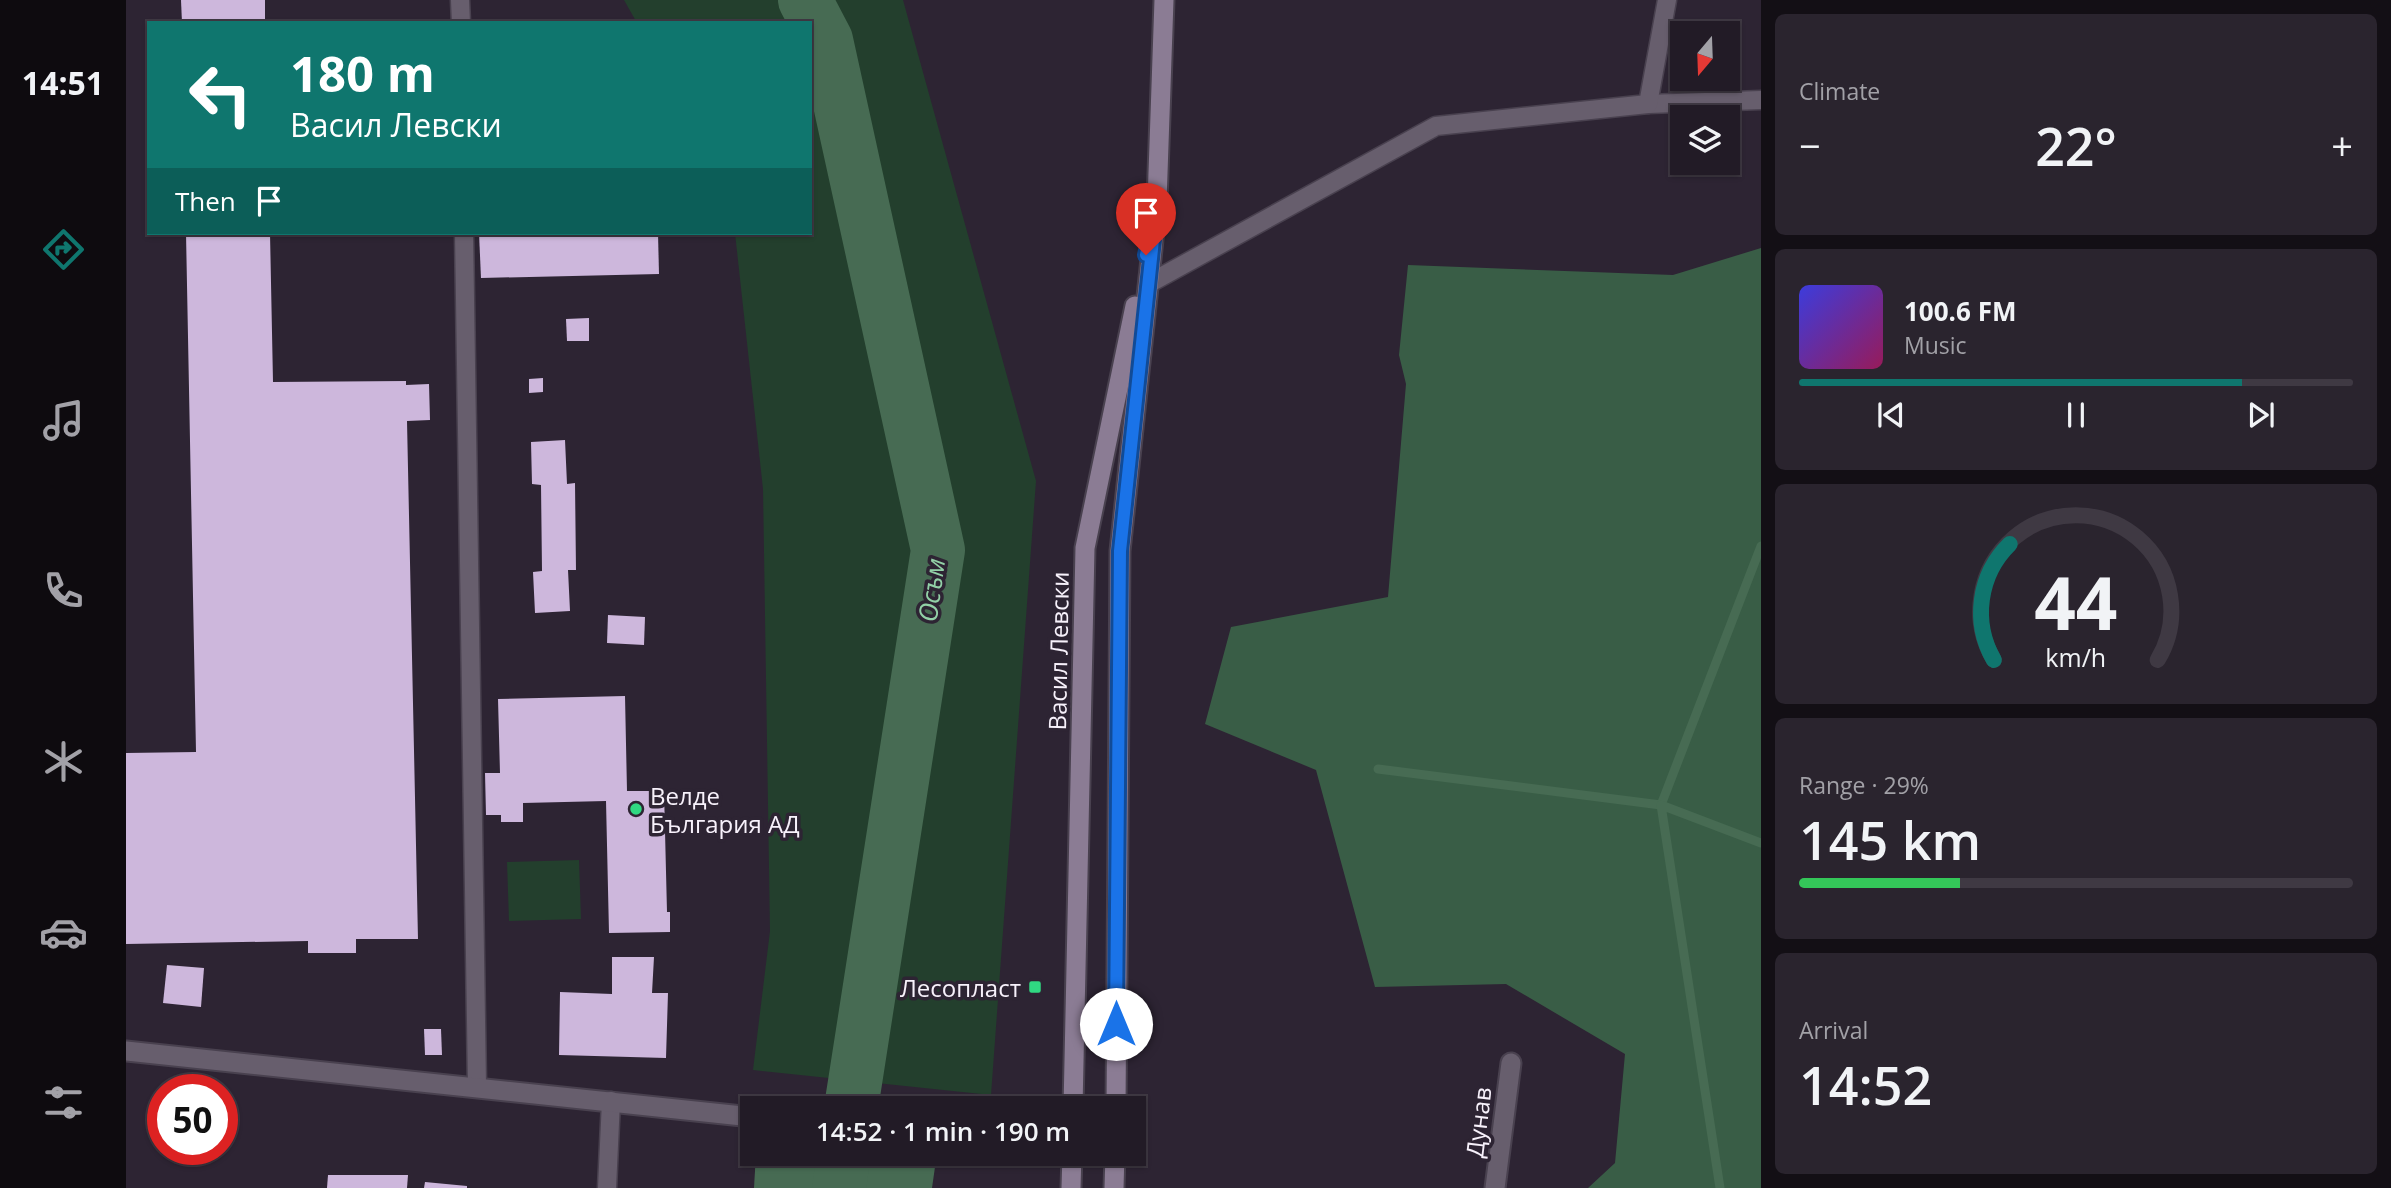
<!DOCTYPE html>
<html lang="en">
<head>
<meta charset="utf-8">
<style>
	:root { --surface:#221b26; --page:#2a242e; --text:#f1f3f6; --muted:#a2a1a7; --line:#3f3943; --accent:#0f766e }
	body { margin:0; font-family:"Open Sans",sans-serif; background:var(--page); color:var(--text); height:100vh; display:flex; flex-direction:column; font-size:26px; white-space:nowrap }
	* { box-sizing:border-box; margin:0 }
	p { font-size:23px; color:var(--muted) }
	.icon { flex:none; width:38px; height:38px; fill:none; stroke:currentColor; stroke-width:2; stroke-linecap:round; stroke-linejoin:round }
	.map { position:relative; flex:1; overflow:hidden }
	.sheet { display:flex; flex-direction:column; gap:14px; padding:14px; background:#130f15; width:630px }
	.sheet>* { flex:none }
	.banner { position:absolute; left:21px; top:21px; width:665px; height:214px; border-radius:0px; box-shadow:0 2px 5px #0004,0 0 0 2px var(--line); background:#0f766e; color:#fff; overflow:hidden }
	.needle { width:46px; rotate:199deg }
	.fabs { position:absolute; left:1544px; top:21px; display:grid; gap:14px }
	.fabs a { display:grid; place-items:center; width:70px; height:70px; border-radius:0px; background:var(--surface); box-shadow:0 2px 5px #0004,0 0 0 2px var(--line); font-size:35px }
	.speed { position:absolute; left:21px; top:1074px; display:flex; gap:14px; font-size:35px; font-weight:700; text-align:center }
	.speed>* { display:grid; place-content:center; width:91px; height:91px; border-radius:50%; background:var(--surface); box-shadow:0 2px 5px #0004,0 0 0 2px var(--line); line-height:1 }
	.speed .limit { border:10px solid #d22; background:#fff; color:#111 }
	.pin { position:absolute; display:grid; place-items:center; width:60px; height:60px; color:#fff; margin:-72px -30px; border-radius:50% 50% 50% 0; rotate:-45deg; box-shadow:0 0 7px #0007 }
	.pin .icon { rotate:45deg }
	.me { position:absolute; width:77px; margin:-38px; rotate:0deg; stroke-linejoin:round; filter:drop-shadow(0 0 5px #0008) }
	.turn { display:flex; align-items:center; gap:24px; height:147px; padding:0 28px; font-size:32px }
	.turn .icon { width:91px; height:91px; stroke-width:2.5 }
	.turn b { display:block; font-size:49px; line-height:60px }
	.then { display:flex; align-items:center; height:66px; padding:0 28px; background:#0003; gap:14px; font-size:26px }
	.big { font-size:52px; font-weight:600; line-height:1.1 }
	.sheet .widget { flex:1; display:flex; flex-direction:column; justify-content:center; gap:10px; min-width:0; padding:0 24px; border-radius:10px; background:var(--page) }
	.sheet .dial { align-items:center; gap:0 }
	.dial svg { height:182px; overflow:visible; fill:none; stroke:var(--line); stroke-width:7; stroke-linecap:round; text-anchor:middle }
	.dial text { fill:var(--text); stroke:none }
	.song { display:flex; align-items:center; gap:21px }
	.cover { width:84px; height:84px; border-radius:10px; background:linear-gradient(135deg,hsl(240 70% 55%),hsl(330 70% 35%)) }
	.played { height:7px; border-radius:4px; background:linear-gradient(90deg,var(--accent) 80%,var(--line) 80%) }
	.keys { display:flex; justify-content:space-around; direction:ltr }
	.heat { display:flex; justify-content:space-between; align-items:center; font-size:38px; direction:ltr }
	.charge { height:10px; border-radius:5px; background:linear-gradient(90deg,#34c759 29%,var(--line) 0) }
	.trip { position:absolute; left:614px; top:1096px; width:406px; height:70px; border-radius:0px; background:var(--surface); box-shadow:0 2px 5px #0004,0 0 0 2px var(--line); font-weight:600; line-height:70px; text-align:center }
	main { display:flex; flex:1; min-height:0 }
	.tab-bar { display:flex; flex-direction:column; width:126px; justify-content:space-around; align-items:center; background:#0e0b0f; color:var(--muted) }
	.tab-bar .icon { width:49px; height:49px }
	.tab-bar .current { color:var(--accent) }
	.tab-bar b { font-size:32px; color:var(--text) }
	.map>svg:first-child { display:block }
	.green { fill:#233f2d }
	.forest { fill:#395d46 }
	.water { fill:#476b53 }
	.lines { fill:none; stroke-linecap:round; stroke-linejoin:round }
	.stream { stroke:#476b53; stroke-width:9 }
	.river { stroke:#476b53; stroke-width:54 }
	.building { fill:#cdb7dc }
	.service-casing { stroke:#49414f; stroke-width:21 }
	.minor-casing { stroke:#49414f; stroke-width:23 }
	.secondary-casing { stroke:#49414f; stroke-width:23 }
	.service { stroke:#675e6d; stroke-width:18 }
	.minor { stroke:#675e6d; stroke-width:19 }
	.secondary { stroke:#8b7c94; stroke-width:19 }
	.route-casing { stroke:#114b97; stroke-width:18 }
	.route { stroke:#1a73e8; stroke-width:12 }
	.poi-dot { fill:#30d882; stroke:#2d2433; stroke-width:2.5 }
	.labels { text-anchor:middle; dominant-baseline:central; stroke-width:7; stroke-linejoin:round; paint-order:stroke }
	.street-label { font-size:24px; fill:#f7f1fb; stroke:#2d2433 }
	.poi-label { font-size:24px; fill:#f7f1fb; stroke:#2d2433; text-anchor:start }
	.water-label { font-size:26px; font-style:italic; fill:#92d1a7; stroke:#2d2433 }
</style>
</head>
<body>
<main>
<nav class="tab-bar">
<b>14:51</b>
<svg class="icon current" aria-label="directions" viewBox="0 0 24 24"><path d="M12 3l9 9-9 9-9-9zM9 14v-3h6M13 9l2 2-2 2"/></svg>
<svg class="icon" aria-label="music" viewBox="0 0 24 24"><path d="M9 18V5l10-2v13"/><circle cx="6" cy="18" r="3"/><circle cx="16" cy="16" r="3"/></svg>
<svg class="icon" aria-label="phone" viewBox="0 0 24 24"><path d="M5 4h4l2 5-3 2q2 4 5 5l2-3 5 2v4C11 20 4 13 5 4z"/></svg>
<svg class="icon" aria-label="climate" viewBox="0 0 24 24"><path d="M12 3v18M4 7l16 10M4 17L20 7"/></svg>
<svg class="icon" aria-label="car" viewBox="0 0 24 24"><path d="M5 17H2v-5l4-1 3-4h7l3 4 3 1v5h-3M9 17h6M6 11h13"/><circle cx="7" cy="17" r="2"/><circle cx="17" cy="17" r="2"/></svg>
<svg class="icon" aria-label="filters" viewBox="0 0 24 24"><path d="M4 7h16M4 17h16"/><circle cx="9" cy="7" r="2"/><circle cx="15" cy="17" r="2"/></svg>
</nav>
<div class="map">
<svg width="1635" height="1188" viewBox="0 0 1635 1188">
	<rect width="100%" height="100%" fill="#2d2433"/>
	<g class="green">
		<path d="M498,0H777L910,481L865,1095L627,1070L644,931L637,489L609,233H684V23H511Z"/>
		<path d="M453,860L455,919L383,921L381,862Z"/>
	</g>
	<path class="forest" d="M1635,248V1188H1462L1489,1163L1499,1054L1380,984L1249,987L1190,770L1079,724L1105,627L1262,597L1280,384L1273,355L1282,265L1547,275Z"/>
	<path class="water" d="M630,1153H654L809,1167L806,1188H628Z"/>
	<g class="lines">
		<g class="stream">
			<path d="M1252,769L1535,805L1635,546"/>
			<path d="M1594,1188L1535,805L1635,843"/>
		</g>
		<g class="river">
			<path d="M679,0L700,40L812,550L725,1108"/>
			<path d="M713,1188L718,1153"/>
		</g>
	</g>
	<g class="building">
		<path d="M55,0H139V23H56Z"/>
		<path d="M60,233H144L147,382L280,381V385L303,384L304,420L281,421L292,939H230V953H182V941L0,944V753L70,752Z"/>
		<path d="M353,233H532L533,274L355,278Z"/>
		<path d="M463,318V341H441L440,319Z"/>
		<path d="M417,378V392L403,393V379Z"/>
		<path d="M439,440L441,484L449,483L450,570H442L444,611L409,613L407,572L416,571L415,485L406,484L405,442Z"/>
		<path d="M482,615L519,617L518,645L481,643Z"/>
		<path d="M499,696L501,791H538L541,912H544V932L483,933L480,801L397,803V822H375V815H360L359,773H374L372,699Z"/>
		<path d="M486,957H528L526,993H542L540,1058L433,1055L434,992L486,994Z"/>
		<path d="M41,965L78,968L75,1007L37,1003Z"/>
		<path d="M298,1029H315L316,1055H299Z"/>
		<path d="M202,1175H282L281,1188H201Z"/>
		<path d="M299,1182L341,1186V1188H298Z"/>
	</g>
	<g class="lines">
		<defs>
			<g id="service">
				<path d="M334,0L335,23"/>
				<path d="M1522,104L1635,100"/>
				<path d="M338,233L351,1086"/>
				<path d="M1022,284L1310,126L1522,104L1541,0"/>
				<path d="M481,1188L485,1101"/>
			</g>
			<g id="minor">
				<path d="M0,1051L626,1117"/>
				<path d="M1369,1188L1385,1063"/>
			</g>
			<g id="secondary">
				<path d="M947,1108L959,548L1009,306"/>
				<path d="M990,1108L994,551L1031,202L1038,0"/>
				<path d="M945,1188L946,1153"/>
				<path d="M988,1188L989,1153"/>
			</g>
		</defs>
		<use href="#service" class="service-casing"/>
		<use href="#minor" class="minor-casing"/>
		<use href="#secondary" class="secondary-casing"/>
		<use href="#service" class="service"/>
		<use href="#minor" class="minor"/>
		<use href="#secondary" class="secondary"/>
	</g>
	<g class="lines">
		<defs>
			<path id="route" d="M990,1024L994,551L1031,202L1020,255"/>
		</defs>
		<use href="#route" class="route-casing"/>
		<use href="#route" class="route"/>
	</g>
	<g class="poi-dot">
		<circle cx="510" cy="809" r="7"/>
		<rect x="902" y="980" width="14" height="14" rx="3.5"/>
	</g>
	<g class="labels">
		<g class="street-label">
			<text transform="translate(932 651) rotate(-89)">Васил Левски</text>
			<text transform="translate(1352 1122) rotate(-83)">Дунав</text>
		</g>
		<g class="poi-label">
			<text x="524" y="795">Велде<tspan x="524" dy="28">България АД</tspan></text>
			<text x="895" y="987" text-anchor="end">Лесопласт</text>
		</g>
		<g class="water-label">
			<text transform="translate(805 590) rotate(-82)">Осъм</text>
		</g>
	</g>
</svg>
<div class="fabs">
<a><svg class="needle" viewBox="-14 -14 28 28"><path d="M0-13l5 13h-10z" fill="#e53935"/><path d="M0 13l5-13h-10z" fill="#a2a1a7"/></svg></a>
<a><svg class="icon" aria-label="layers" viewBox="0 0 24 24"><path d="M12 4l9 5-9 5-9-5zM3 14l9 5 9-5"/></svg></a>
</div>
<div class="speed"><div class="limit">50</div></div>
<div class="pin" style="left:1020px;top:255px;background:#d93025"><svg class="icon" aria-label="arrive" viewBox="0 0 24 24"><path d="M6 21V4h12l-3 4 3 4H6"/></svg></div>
<svg class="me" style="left:990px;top:1024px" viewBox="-20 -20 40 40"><circle r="19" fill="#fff"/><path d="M0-13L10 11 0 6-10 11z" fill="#1a73e8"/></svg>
<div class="trip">14:52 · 1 min · 190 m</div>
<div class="banner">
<div class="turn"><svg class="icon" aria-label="left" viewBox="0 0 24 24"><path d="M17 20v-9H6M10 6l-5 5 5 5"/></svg><div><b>180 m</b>Васил Левски</div></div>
<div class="then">Then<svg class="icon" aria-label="arrive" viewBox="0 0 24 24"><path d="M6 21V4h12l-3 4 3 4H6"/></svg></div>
</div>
</div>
<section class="sheet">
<div class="widget"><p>Climate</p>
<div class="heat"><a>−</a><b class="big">22°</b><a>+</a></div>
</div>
<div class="widget">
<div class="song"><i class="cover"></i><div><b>100.6 FM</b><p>Music</p></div></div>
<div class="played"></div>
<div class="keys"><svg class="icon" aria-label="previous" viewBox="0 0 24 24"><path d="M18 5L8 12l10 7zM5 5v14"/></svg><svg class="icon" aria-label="pause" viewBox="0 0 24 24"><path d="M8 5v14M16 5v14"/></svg><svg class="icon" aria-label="next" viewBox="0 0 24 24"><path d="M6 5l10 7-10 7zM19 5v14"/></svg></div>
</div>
<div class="widget dial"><svg viewBox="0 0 100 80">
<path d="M14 69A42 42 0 1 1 86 69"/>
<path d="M14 69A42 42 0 0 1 21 18" stroke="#0f766e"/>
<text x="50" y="56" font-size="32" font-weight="700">44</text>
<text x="50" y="72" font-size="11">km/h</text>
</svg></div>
<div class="widget"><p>Range · 29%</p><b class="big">145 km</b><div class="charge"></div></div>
<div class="widget"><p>Arrival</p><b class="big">14:52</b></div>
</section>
</main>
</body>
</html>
